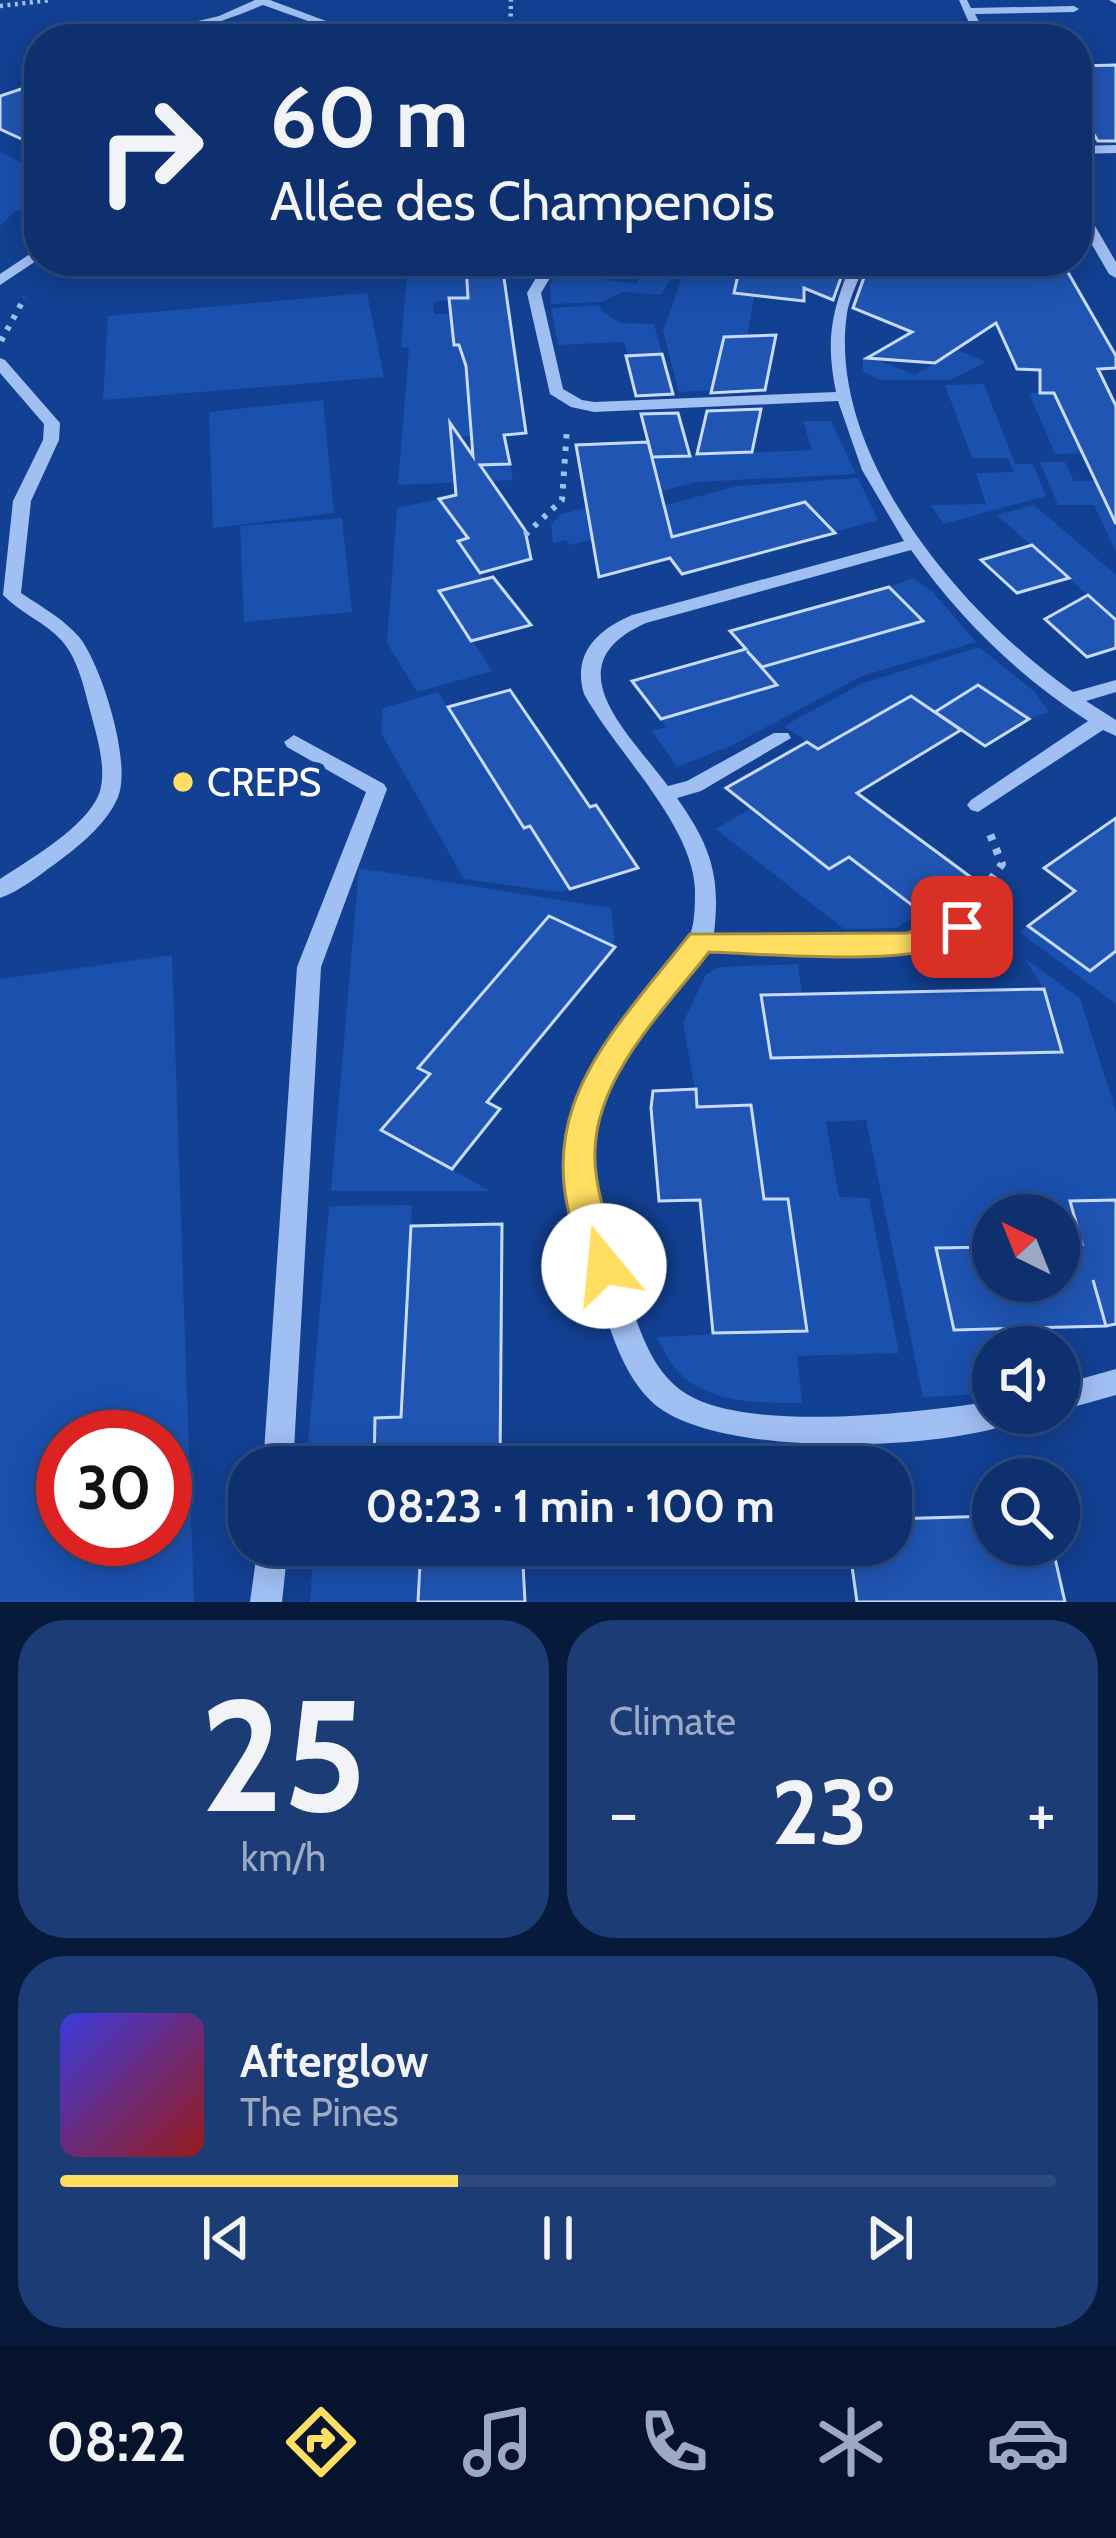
<!DOCTYPE html>
<html lang="en">
<head>
<meta charset="utf-8">
<style>
	:root { --surface:#0e306e; --page:#1c3c76; --text:#f1f3f6; --muted:#9ba9c2; --line:#2e4b81; --accent:#ffde61 }
	body { margin:0; font-family:Cabin,sans-serif; background:var(--page); color:var(--text); height:100vh; display:flex; flex-direction:column; font-size:45px; white-space:nowrap }
	* { box-sizing:border-box; margin:0 }
	p { font-size:39px; color:var(--muted) }
	.icon { flex:none; width:66px; height:66px; fill:none; stroke:currentColor; stroke-width:2; stroke-linecap:round; stroke-linejoin:round }
	.map { position:relative; height:1602px; overflow:hidden }
	.details { display:flex; flex-direction:column; gap:18px; padding:18px; background:#081a3c; flex:1 }
	.details>* { flex:none }
	.guide { position:absolute; left:24px; top:24px; width:1068px; height:252px; border-radius:48px; box-shadow:0 6px 30px #0003,0 0 0 3px var(--line); background:#0e306e; color:var(--text); overflow:hidden }
	.needle { width:78px; rotate:317deg }
	.buttons { position:absolute; left:972px; top:1194px; display:grid; gap:24px }
	.buttons a { display:grid; place-items:center; width:108px; height:108px; border-radius:50%; background:var(--surface); box-shadow:0 6px 30px #0003,0 0 0 3px var(--line); font-size:60px }
	.speed { position:absolute; left:36px; top:1410px; display:flex; gap:24px; font-size:60px; font-weight:700; text-align:center }
	.speed>* { display:grid; place-content:center; width:156px; height:156px; border-radius:50%; background:var(--surface); box-shadow:0 6px 30px #0003,0 0 0 3px var(--line); line-height:1 }
	.speed .limit { border:18px solid #d22; background:#fff; color:#111 }
	.pin { position:absolute; display:grid; place-items:center; width:102px; height:102px; color:#fff; margin:-51px; border-radius:24px; box-shadow:0 6px 18px #0006 }
	.me { position:absolute; width:132px; margin:-66px; rotate:343deg; stroke-linejoin:round; filter:drop-shadow(0 0 9px #0008) }
	.turn { display:flex; align-items:center; gap:42px; height:252px; padding:0 48px; font-size:54px }
	.turn .icon { width:156px; height:156px; stroke-width:2.5 }
	.turn b { display:block; font-size:84px; line-height:102px }
	.big { font-size:90px; font-weight:700; line-height:1.1 }
	.details .widget { flex:1; display:flex; flex-direction:column; justify-content:center; gap:18px; min-width:0; padding:0 42px; border-radius:48px; background:var(--page) }
	.details .dial { align-items:center; gap:0 }
	.dial b { font-size:156px; line-height:1 }
	.song { display:flex; align-items:center; gap:36px }
	.cover { width:144px; height:144px; border-radius:18px; background:linear-gradient(135deg,hsl(240 70% 55%),hsl(0 70% 35%)) }
	.played { height:12px; border-radius:6px; background:linear-gradient(90deg,var(--accent) 40%,var(--line) 40%) }
	.keys { display:flex; justify-content:space-around; direction:ltr }
	.heat { display:flex; justify-content:space-between; align-items:center; font-size:66px; direction:ltr }
	.details .tiles { flex:1; display:grid; gap:18px; grid-template-columns:1fr 1fr }
	.widget:last-child { grid-column:span 2 }
	.trip { position:absolute; left:228px; top:1446px; width:684px; height:120px; border-radius:48px; background:var(--surface); box-shadow:0 6px 30px #0003,0 0 0 3px var(--line); font-weight:700; line-height:120px; text-align:center }
	.tabs { display:flex; height:192px; justify-content:space-around; align-items:center; background:#06132c; color:var(--muted) }
	.tabs .icon { width:84px; height:84px }
	.tabs .active { color:var(--accent) }
	.tabs b { font-size:54px; color:var(--text) }
	.map>svg:first-child { display:block }
	.green { fill:#1a50ae; fill-rule:evenodd }
	.building { fill:#2055b3; stroke:#c7dbfd; stroke-width:3 }
	.lines { fill:none; stroke-linecap:round; stroke-linejoin:round }
	.path-far2 { stroke:#a0bff3; stroke-width:4.5; stroke-dasharray:3 4.5; stroke-linecap:butt }
	.path-far1 { stroke:#a0bff3; stroke-width:6; stroke-dasharray:4.5 8; stroke-linecap:butt }
	.path { stroke:#a0bff3; stroke-width:8; stroke-dasharray:6 9; stroke-linecap:butt }
	.minor { fill:#a0bff3; fill-rule:evenodd }
	.route { fill:#ffde61; stroke:#a6903f; stroke-width:3 }
	.poi-dot { fill:#ffde61; stroke:#124093; stroke-width:4.5 }
	.labels { text-anchor:middle; dominant-baseline:central; stroke-width:12; stroke-linejoin:round; paint-order:stroke }
	.poi-label { font-size:39px; fill:#fff; stroke:#124093; text-anchor:start }
</style>
</head>
<body>
<div class="map">
<svg width="1116" height="1602" viewBox="0 0 1116 1602">
	<rect width="100%" height="100%" fill="#124093"/>
	<g class="green">
		<path d="M0,152L39,171V202L14,212L0,226Z"/>
		<path d="M408,261H505L466,265L468,298L433,302L434,314H451L454,345L514,343L516,355L465,357L472,436L452,437L454,466L510,464L513,480L398,485L409,348L401,347Z"/>
		<path d="M566,261H573L566,274L636,284L643,272L672,276L661,295L622,292L602,302L551,304L550,285Z"/>
		<path d="M688,261H740L734,288L755,291L745,349L718,390L679,392L663,331Z"/>
		<path d="M367,293L384,377L103,400L108,316Z"/>
		<path d="M600,305L601,311L620,323L654,324L662,354L628,356L624,342L558,345L551,308Z"/>
		<path d="M941,343L986,362L950,380H879L863,371V356L870,357L915,375L933,364Z"/>
		<path d="M984,384L1015,464H1033L1046,496L943,524L931,505L986,504L976,473L1014,472L1008,458H972L945,385Z"/>
		<path d="M1087,392L1116,453L1055,454L1029,393Z"/>
		<path d="M323,400L334,513L213,528L209,412Z"/>
		<path d="M803,421H831L856,474L696,482L626,501L652,457L812,450Z"/>
		<path d="M1040,462H1065L1074,481L1116,480V552L1094,505H1058Z"/>
		<path d="M858,478L878,520L834,532L804,502L654,541L642,527L570,545L566,540L553,543L551,525L561,514L587,508L631,514L738,486Z"/>
		<path d="M439,499L468,538L458,542L484,579L440,592L492,671L417,692L387,643L397,508Z"/>
		<path d="M1034,505L1116,575V620L997,515Z"/>
		<path d="M342,518L352,612L244,622L240,526Z"/>
		<path d="M913,578L931,590L976,642L862,676L731,746L677,767L652,731L666,727L661,720L776,686L762,668L922,621L889,587Z"/>
		<path d="M979,647L1035,692L1049,712L1029,719L978,686L934,712L910,696L819,750L784,726L863,683Z"/>
		<path d="M438,692L524,827L530,826L571,889L560,892L464,879L381,733L383,708Z"/>
		<path d="M802,778L779,830L829,869L849,857L921,912L896,928L844,929L716,829Z"/>
		<path d="M359,868L611,908L615,947L548,917L418,1067L430,1074L382,1130L490,1191H331Z"/>
		<path d="M1028,926L1089,971L1116,951V1004L1019,932Z"/>
		<path d="M172,955L194,1602H0V979ZM165,1437V1539H63V1437Z"/>
		<path d="M1024,958L1080,998L1116,1112V1200L1082,1244L1059,1245V1215H993V1247L936,1248L954,1330L1016,1328L1021,1347H993V1388L967,1395L923,1397L866,1120L826,1122L839,1197L869,1198L899,1353L797,1356L802,1403C742,1403 681,1403 658,1337L807,1330L788,1200L748,1199L735,1106L698,1107L683,1023L706,974L720,967L798,964L802,994L762,996L771,1058L1062,1052L1044,989Z"/>
		<path d="M412,1205L401,1417L375,1418L374,1467H306L329,1206Z"/>
		<path d="M300,1545H421L418,1602H310L314,1547Z"/>
	</g>
	<g class="building">
		<path d="M1116,65V141H1098L1077,107V66Z"/>
		<path d="M39,83V147L0,129V96Z"/>
		<path d="M741,261H847L833,300L804,288V301L734,293Z"/>
		<path d="M870,261H967L952,270L1066,269L1116,356V368L1098,369L1116,406V524L1054,393H1040V370L1017,369L996,323L935,363L867,358L912,332L853,308Z"/>
		<path d="M502,264L526,433L504,435L510,464L480,465L525,530L531,559L480,573L458,541L468,538L439,499L456,495L450,423L473,456L466,366L459,345H454L449,298H468L466,265Z"/>
		<path d="M776,335L765,390L711,393L724,337Z"/>
		<path d="M662,354L673,394L636,396L626,356Z"/>
		<path d="M761,409L752,452L697,454L707,411Z"/>
		<path d="M678,413L690,456L652,457L641,414Z"/>
		<path d="M648,442L672,537L805,502L835,533L682,574L670,558L599,577L576,445Z"/>
		<path d="M1032,545L1069,578L1017,593L981,560Z"/>
		<path d="M493,577L531,625L471,641L439,591Z"/>
		<path d="M889,587L923,621L762,667L747,651L777,685L661,719L632,681L746,649L730,631Z"/>
		<path d="M1088,595L1116,620V648L1087,657L1045,619Z"/>
		<path d="M978,685L1029,719L985,746L935,712Z"/>
		<path d="M510,690L590,807L596,805L638,868L570,889L530,826L524,828L448,707Z"/>
		<path d="M911,696L961,730L857,793L972,878L921,912L849,857L829,869L726,788L807,742L818,749Z"/>
		<path d="M1116,818V951L1090,971L1028,926L1075,891L1044,868Z"/>
		<path d="M549,916L615,947L487,1102L500,1109L452,1169L381,1130L430,1074L418,1068Z"/>
		<path d="M1044,989L1062,1052L771,1058L761,995Z"/>
		<path d="M696,1089L697,1107L751,1105L764,1199H788L807,1331L713,1333L700,1200L659,1201L651,1108L653,1091Z"/>
		<path d="M1116,1200V1324L1106,1326L1093,1280L1106,1326L954,1330L936,1248L993,1247V1281H1059V1245L1082,1244L1070,1201Z"/>
		<path d="M502,1224L500,1467H374L375,1418L401,1417L411,1226Z"/>
		<path d="M993,1516V1545H1052L1065,1602H857L849,1545H891V1519Z"/>
		<path d="M421,1545H522L525,1602H418Z"/>
	</g>
	<g class="lines">
		<g class="path-far2">
			<path d="M0,6L51,0"/>
			<path d="M510,39L511,0"/>
		</g>
		<g class="path-far1">
			<path d="M1,341L25,297"/>
			<path d="M525,535L562,500L567,428"/>
		</g>
		<path class="path" d="M973,904L1002,864L988,829"/>
		<g class="minor">
			<path d="M255,0H270L374,39H358L263,5C220,23 171,39 123,39L219,16Z"/>
			<path d="M959,0H967L971,8L1074,6L1079,9L1074,12L975,14L988,39H976Z"/>
			<path d="M1109,0H1116V4Z"/>
			<path d="M39,65V72L26,75L20,72Z"/>
			<path d="M1116,145V153L1077,154V146Z"/>
			<path d="M1077,203L1084,207L1116,262V278L1109,274L1077,219Z"/>
			<path d="M39,248V259L0,285V274Z"/>
			<path d="M546,261H560L541,293L563,389L582,400L594,402L836,392C825,338 832,311 852,261H866C860,277 850,296 847,313C826,456 964,616 1073,692L1116,680V692L1086,701L1116,720V736L1103,730L978,812L971,810L967,805L971,800L1088,721C1018,676 959,618 911,550L646,623C551,665 629,733 668,786L687,781L774,733H788L791,738L701,791L677,798C710,845 721,875 714,933L907,936L934,931L962,919L970,921L973,927C941,967 762,950 707,950C655,1012 584,1082 591,1170C595,1213 612,1253 627,1293C641,1333 653,1378 694,1398C760,1431 919,1413 993,1401V1413H1016L1012,1423C939,1451 707,1459 650,1400C616,1366 606,1311 590,1268C573,1220 556,1167 571,1117C586,1067 618,1024 651,985C662,970 684,953 690,935C695,922 695,904 695,890C693,825 616,752 584,694C572,654 597,630 632,615L904,541L862,470L838,401L594,412L571,407L550,394L527,293Z"/>
			<path d="M0,358L5,360L60,423L59,440L31,501L21,593C42,607 64,619 80,638C102,667 132,763 118,797C107,824 78,847 55,864C38,876 20,891 0,898V879C29,860 86,827 99,794C108,769 96,734 90,710C84,688 78,659 62,641C45,622 20,613 3,595L13,501L43,440L44,424L0,373Z"/>
			<path d="M294,735L384,784L387,789L321,967L293,1467H263L297,967L366,792L287,747L284,742Z"/>
			<path d="M1116,1369V1395L1059,1411V1385Z"/>
			<path d="M258,1545H288L282,1602H250Z"/>
		</g>
	</g>
	<path class="route" d="M962,916L972,919L976,927C948,973 762,953 709,952C666,1008 597,1075 595,1150C593,1187 610,1231 622,1266L617,1277L604,1282L592,1277C518,1122 599,1049 690,934L907,933Z"/>
	<circle class="poi-dot" cx="183" cy="782" r="12"/>
	<g class="labels">
		<g class="poi-label">
			<text x="207" y="782">CREPS</text>
		</g>
	</g>
</svg>
<div class="buttons">
<a><svg class="needle" viewBox="-14 -14 28 28"><path d="M0-13l5 13h-10z" fill="#e53935"/><path d="M0 13l5-13h-10z" fill="#9ba9c2"/></svg></a>
<a><svg class="icon" aria-label="sound" viewBox="0 0 24 24"><path d="M4 9h4l5-4v14l-5-4H4zM17 9q2 3 0 6"/></svg></a>
<a><svg class="icon" aria-label="search" viewBox="0 0 24 24"><circle cx="10" cy="10" r="6"/><path d="M15 15l6 6"/></svg></a>
</div>
<div class="speed"><div class="limit">30</div></div>
<div class="pin" style="left:962px;top:927px;background:#d93025"><svg class="icon" aria-label="arrive" viewBox="0 0 24 24"><path d="M6 21V4h12l-3 4 3 4H6"/></svg></div>
<svg class="me" style="left:604px;top:1266px" viewBox="-20 -20 40 40"><circle r="19" fill="#fff"/><path d="M0-13L10 11 0 6-10 11z" fill="#ffde61"/></svg>
<div class="trip">08:23 · 1 min · 100 m</div>
<div class="guide">
<div class="turn"><svg class="icon" aria-label="right" viewBox="0 0 24 24"><path d="M7 20v-9h11M14 6l5 5-5 5"/></svg><div><b>60 m</b>Allée des Champenois</div></div>
</div>
</div>
<section class="details">
<div class="tiles">
<div class="widget dial"><b>25</b><p>km/h</p></div>
<div class="widget"><p>Climate</p>
<div class="heat"><a>−</a><b class="big">23°</b><a>+</a></div>
</div>
<div class="widget">
<div class="song"><i class="cover"></i><div><b>Afterglow</b><p>The Pines</p></div></div>
<div class="played"></div>
<div class="keys"><svg class="icon" aria-label="previous" viewBox="0 0 24 24"><path d="M18 5L8 12l10 7zM5 5v14"/></svg><svg class="icon" aria-label="pause" viewBox="0 0 24 24"><path d="M8 5v14M16 5v14"/></svg><svg class="icon" aria-label="next" viewBox="0 0 24 24"><path d="M6 5l10 7-10 7zM19 5v14"/></svg></div>
</div>
</div>
</section>
<nav class="tabs">
<b>08:22</b>
<svg class="icon active" aria-label="directions" viewBox="0 0 24 24"><path d="M12 3l9 9-9 9-9-9zM9 14v-3h6M13 9l2 2-2 2"/></svg>
<svg class="icon" aria-label="music" viewBox="0 0 24 24"><path d="M9 18V5l10-2v13"/><circle cx="6" cy="18" r="3"/><circle cx="16" cy="16" r="3"/></svg>
<svg class="icon" aria-label="phone" viewBox="0 0 24 24"><path d="M5 4h4l2 5-3 2q2 4 5 5l2-3 5 2v4C11 20 4 13 5 4z"/></svg>
<svg class="icon" aria-label="climate" viewBox="0 0 24 24"><path d="M12 3v18M4 7l16 10M4 17L20 7"/></svg>
<svg class="icon" aria-label="car" viewBox="0 0 24 24"><path d="M5 17H2v-5l4-1 3-4h7l3 4 3 1v5h-3M9 17h6M6 11h13"/><circle cx="7" cy="17" r="2"/><circle cx="17" cy="17" r="2"/></svg>
</nav>
</body>
</html>
